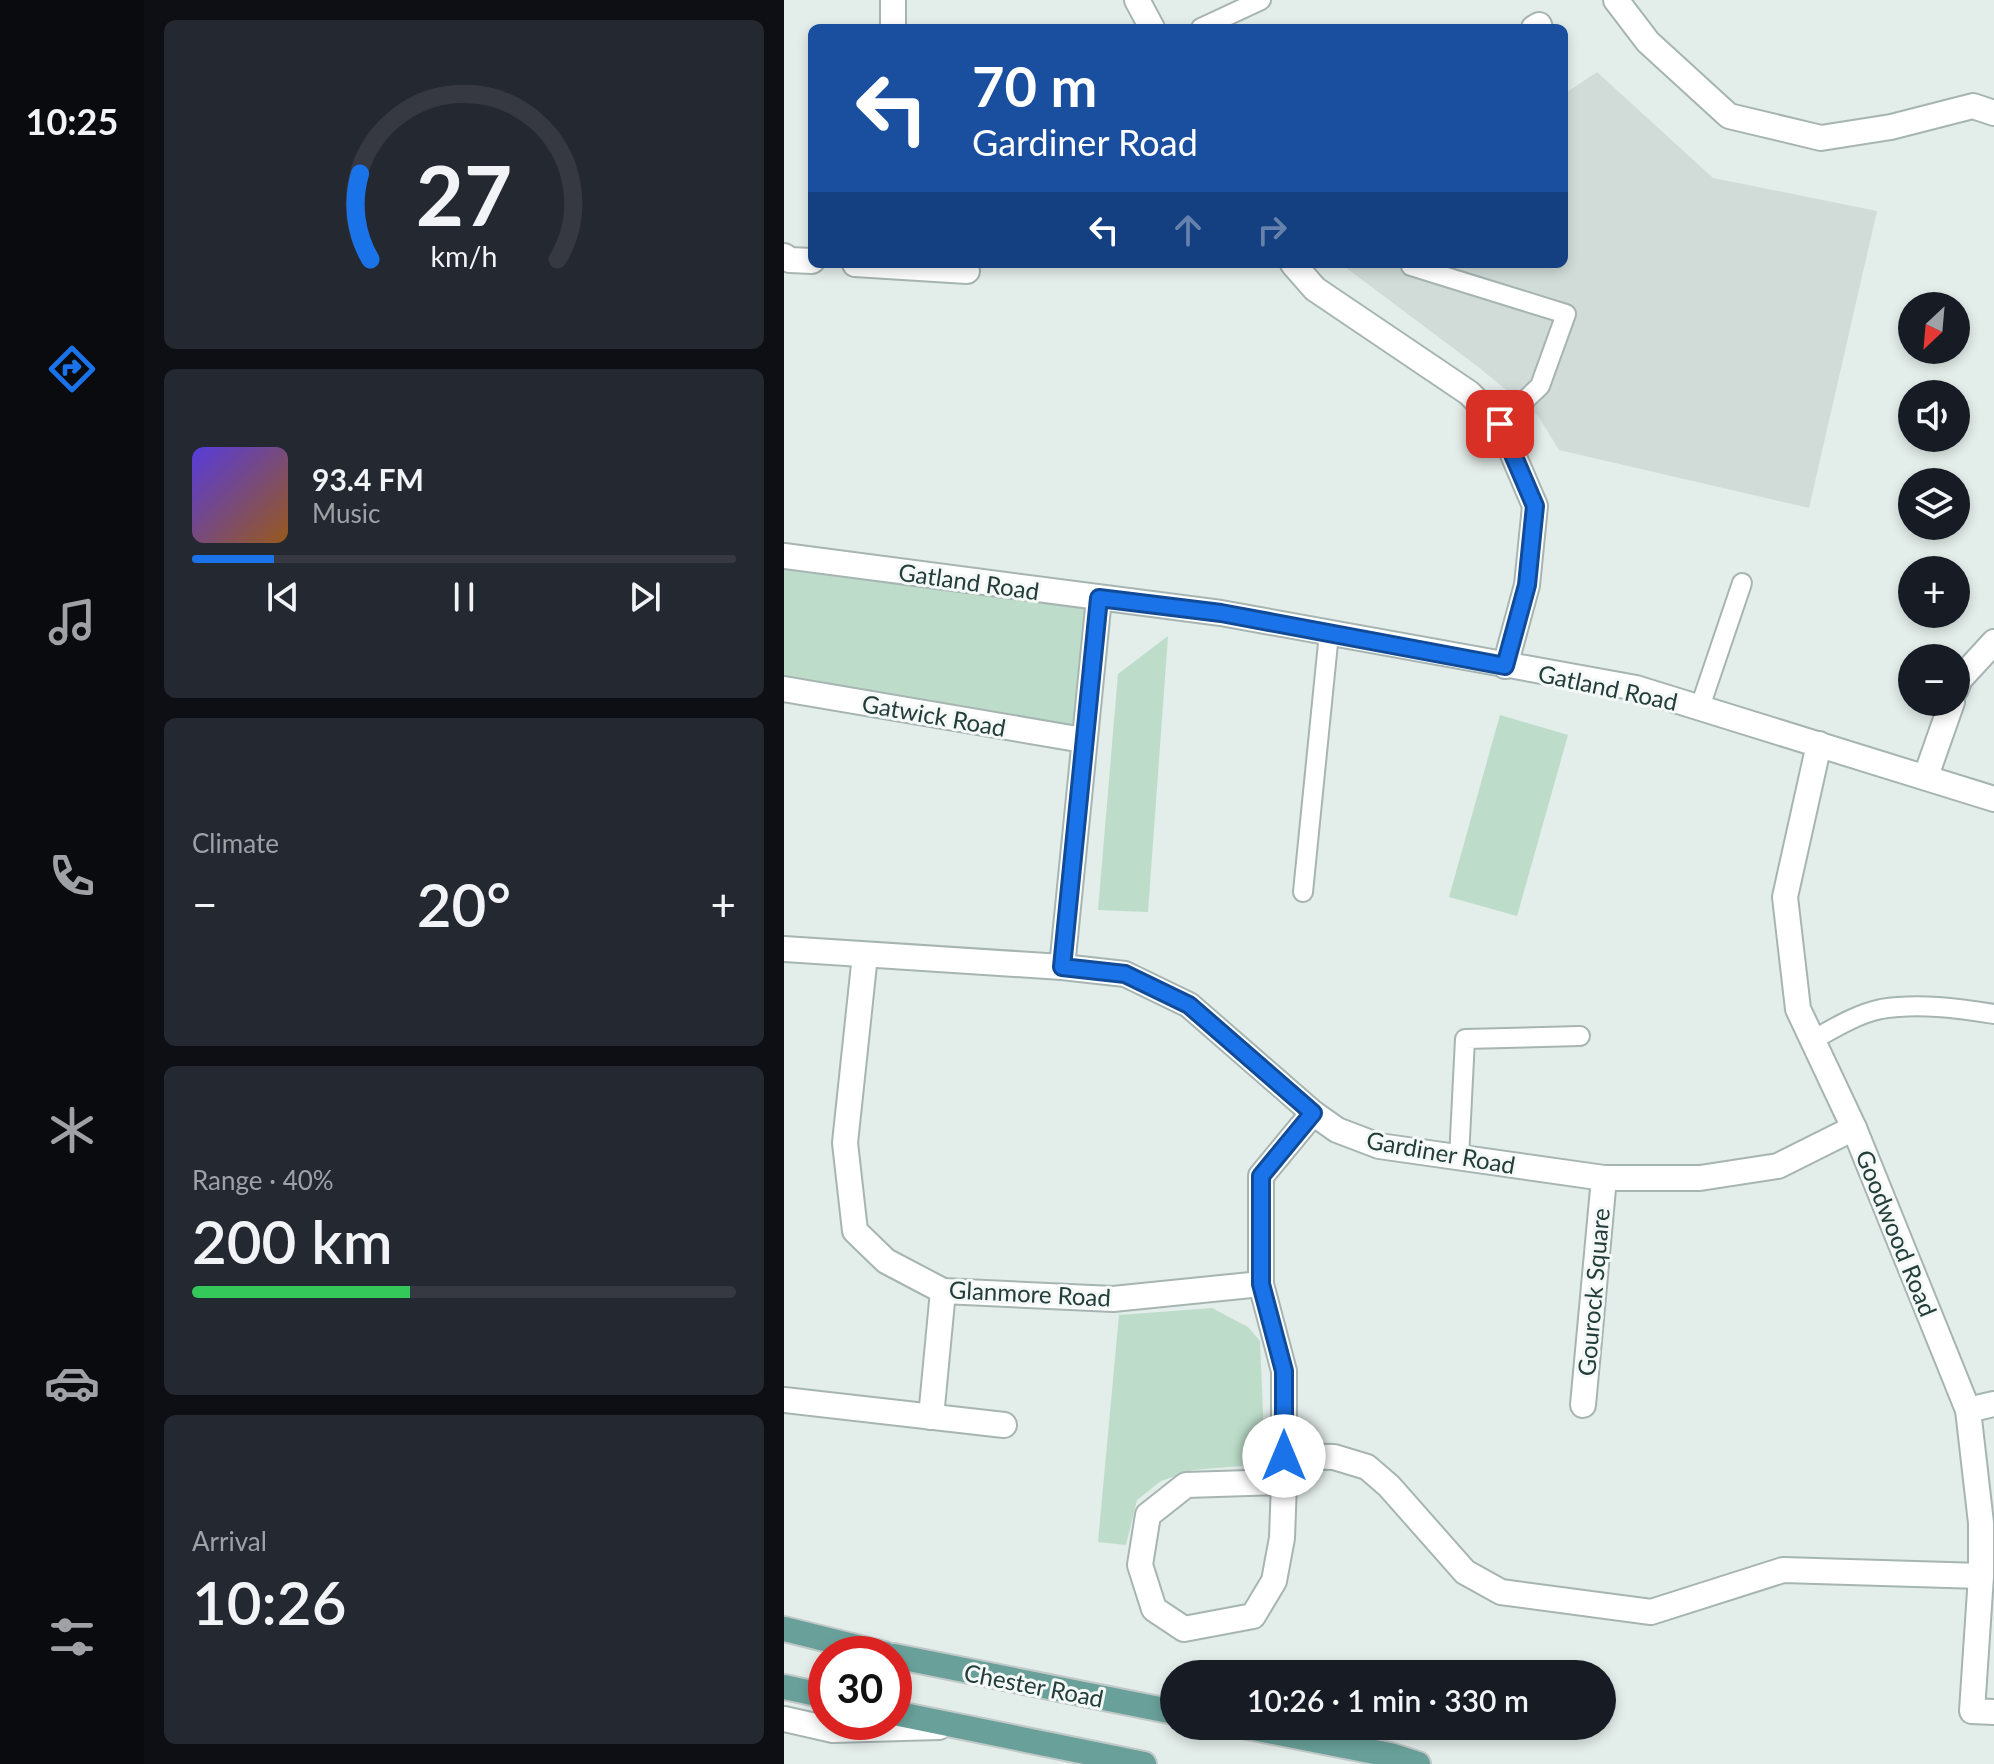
<!DOCTYPE html>
<html lang="en">
<head>
<meta charset="utf-8">
<style>
	:root { --surface:#171b24; --page:#242831; --text:#f1f3f6; --muted:#9ea1a6; --line:#363941; --accent:#1a73e8 }
	body { margin:0; font-family:Lato,sans-serif; background:var(--page); color:var(--text); height:100vh; display:flex; flex-direction:column; font-size:30px; white-space:nowrap }
	* { box-sizing:border-box; margin:0 }
	p { font-size:26px; color:var(--muted) }
	.icon { flex:none; width:44px; height:44px; fill:none; stroke:currentColor; stroke-width:2; stroke-linecap:round; stroke-linejoin:round }
	.map { position:relative; flex:1; overflow:hidden }
	.drawer { display:flex; flex-direction:column; gap:20px; padding:20px; background:#0d0f14; width:640px }
	.drawer>* { flex:none }
	.hud { position:absolute; left:24px; top:24px; width:760px; height:244px; border-radius:12px; box-shadow:0 4px 12px #0003; background:#1a4fa0; color:#fff; overflow:hidden }
	.needle { width:52px; rotate:206deg }
	.controls { position:absolute; left:1114px; top:292px; display:grid; gap:16px }
	.controls a { display:grid; place-items:center; width:72px; height:72px; border-radius:50%; background:var(--surface); box-shadow:0 4px 12px #0003; font-size:40px }
	.speed { position:absolute; left:24px; top:1636px; display:flex; gap:16px; font-size:40px; font-weight:700; text-align:center }
	.speed>* { display:grid; place-content:center; width:104px; height:104px; border-radius:50%; background:var(--surface); box-shadow:0 4px 12px #0003; line-height:1 }
	.speed .limit { border:12px solid #d22; background:#fff; color:#111 }
	.pin { position:absolute; display:grid; place-items:center; width:68px; height:68px; color:#fff; margin:-34px; border-radius:16px; box-shadow:0 4px 12px #0006 }
	.me { position:absolute; width:88px; margin:-44px; rotate:0deg; stroke-linejoin:round; filter:drop-shadow(0 0 6px #0008) }
	.turn { display:flex; align-items:center; gap:28px; height:168px; padding:0 32px; font-size:36px }
	.turn .icon { width:104px; height:104px; stroke-width:2.5 }
	.turn b { display:block; font-size:56px; line-height:68px }
	.lanes { display:flex; align-items:center; height:76px; padding:0 32px; background:#0003; justify-content:center; gap:40px; direction:ltr }
	.lanes .off { opacity:.35 }
	.big { font-size:60px; font-weight:600; line-height:1.1 }
	.drawer .card { flex:1; display:flex; flex-direction:column; justify-content:center; gap:12px; min-width:0; padding:0 28px; border-radius:12px; background:var(--page) }
	.drawer .dial { align-items:center; gap:0 }
	.dial svg { height:208px; overflow:visible; fill:none; stroke:var(--line); stroke-width:7; stroke-linecap:round; text-anchor:middle }
	.dial text { fill:var(--text); stroke:none }
	.song { display:flex; align-items:center; gap:24px }
	.cover { width:96px; height:96px; border-radius:12px; background:linear-gradient(135deg,hsl(250 70% 55%),hsl(30 70% 35%)) }
	.played { height:8px; border-radius:4px; background:linear-gradient(90deg,var(--accent) 15%,var(--line) 15%) }
	.keys { display:flex; justify-content:space-around; direction:ltr }
	.heat { display:flex; justify-content:space-between; align-items:center; font-size:44px; direction:ltr }
	.charge { height:12px; border-radius:6px; background:linear-gradient(90deg,#34c759 40%,var(--line) 0) }
	.trip { position:absolute; left:376px; top:1660px; width:456px; height:80px; border-radius:40px; background:var(--surface); box-shadow:0 4px 12px #0003; font-weight:600; line-height:80px; text-align:center }
	main { display:flex; flex:1; min-height:0 }
	.tab-bar { display:flex; flex-direction:column; width:144px; justify-content:space-around; align-items:center; background:#090b0e; color:var(--muted) }
	.tab-bar .icon { width:56px; height:56px }
	.tab-bar .active { color:var(--accent) }
	.tab-bar b { font-size:36px; color:var(--text) }
	.map>svg:first-child { display:block }
	.built { fill:#d1dcd9 }
	.green { fill:#bdddca }
	.lines { fill:none; stroke-linecap:round; stroke-linejoin:round }
	.service-casing { stroke:#a6b5b2; stroke-width:22 }
	.minor-casing { stroke:#a6b5b2; stroke-width:28 }
	.tertiary-casing { stroke:#a6b5b2; stroke-width:28 }
	.primary-casing { stroke:#c1c9c8; stroke-width:28 }
	.service { stroke:#fff; stroke-width:18 }
	.minor { stroke:#fff; stroke-width:24 }
	.tertiary { stroke:#fff; stroke-width:24 }
	.primary { stroke:#69a19a; stroke-width:24 }
	.route-casing { stroke:#114b97; stroke-width:20 }
	.route { stroke:#1a73e8; stroke-width:14 }
	.labels { text-anchor:middle; dominant-baseline:central; stroke-width:6; stroke-linejoin:round; paint-order:stroke }
	.street-label { font-size:24px; fill:#233d3a; stroke:#f4f9f7 }
</style>
</head>
<body>
<main>
<nav class="tab-bar">
<b>10:25</b>
<svg class="icon active" aria-label="directions" viewBox="0 0 24 24"><path d="M12 3l9 9-9 9-9-9zM9 14v-3h6M13 9l2 2-2 2"/></svg>
<svg class="icon" aria-label="music" viewBox="0 0 24 24"><path d="M9 18V5l10-2v13"/><circle cx="6" cy="18" r="3"/><circle cx="16" cy="16" r="3"/></svg>
<svg class="icon" aria-label="phone" viewBox="0 0 24 24"><path d="M5 4h4l2 5-3 2q2 4 5 5l2-3 5 2v4C11 20 4 13 5 4z"/></svg>
<svg class="icon" aria-label="climate" viewBox="0 0 24 24"><path d="M12 3v18M4 7l16 10M4 17L20 7"/></svg>
<svg class="icon" aria-label="car" viewBox="0 0 24 24"><path d="M5 17H2v-5l4-1 3-4h7l3 4 3 1v5h-3M9 17h6M6 11h13"/><circle cx="7" cy="17" r="2"/><circle cx="17" cy="17" r="2"/></svg>
<svg class="icon" aria-label="filters" viewBox="0 0 24 24"><path d="M4 7h16M4 17h16"/><circle cx="9" cy="7" r="2"/><circle cx="15" cy="17" r="2"/></svg>
</nav>
<section class="drawer">
<div class="card dial"><svg viewBox="0 0 100 80">
<path d="M14 69A42 42 0 1 1 86 69"/>
<path d="M14 69A42 42 0 0 1 10 36" stroke="#1a73e8"/>
<text x="50" y="56" font-size="32" font-weight="700">27</text>
<text x="50" y="72" font-size="11">km/h</text>
</svg></div>
<div class="card">
<div class="song"><i class="cover"></i><div><b>93.4 FM</b><p>Music</p></div></div>
<div class="played"></div>
<div class="keys"><svg class="icon" aria-label="previous" viewBox="0 0 24 24"><path d="M18 5L8 12l10 7zM5 5v14"/></svg><svg class="icon" aria-label="pause" viewBox="0 0 24 24"><path d="M8 5v14M16 5v14"/></svg><svg class="icon" aria-label="next" viewBox="0 0 24 24"><path d="M6 5l10 7-10 7zM19 5v14"/></svg></div>
</div>
<div class="card"><p>Climate</p>
<div class="heat"><a>−</a><b class="big">20°</b><a>+</a></div>
</div>
<div class="card"><p>Range · 40%</p><b class="big">200 km</b><div class="charge"></div></div>
<div class="card"><p>Arrival</p><b class="big">10:26</b></div>
</section>
<div class="map">
<svg width="1210" height="1764" viewBox="0 0 1210 1764">
	<rect width="100%" height="100%" fill="#e3edea"/>
	<path class="built" d="M813,72L929,178L1093,211L1025,508L775,450L754,416L693,366L557,264H780V94Z"/>
	<g class="green">
		<path d="M0,556L315,598L299,740L0,689Z"/>
		<path d="M384,636L364,912L314,910L334,674Z"/>
		<path d="M716,715L784,735L733,916L665,897Z"/>
		<path d="M428,1308L464,1327L476,1341L480,1438L473,1454L458,1466L409,1470L377,1481L353,1500L342,1545L314,1542L335,1315Z"/>
	</g>
	<g class="lines">
		<defs>
			<g id="service">
				<path d="M417,28L477,0"/>
				<path d="M627,266L782,314L756,386L716,424"/>
				<path d="M916,707L958,583"/>
				<path d="M519,892L545,633"/>
				<path d="M1029,1040C1050,1028 1073,1014 1097,1009C1134,1003 1174,1008 1210,1014"/>
				<path d="M675,1158L681,1039L796,1036"/>
			</g>
			<g id="minor">
				<path d="M832,0L864,42L945,116L1037,138L1107,127L1189,106L1210,113"/>
				<path d="M109,28V0"/>
				<path d="M750,28L755,25L756,28"/>
				<path d="M0,256L6,260L28,261"/>
				<path d="M71,264L183,271"/>
				<path d="M0,689L299,740"/>
				<path d="M1172,689L1176,679L1210,642"/>
				<path d="M1035,744L1001,897L1014,1009L1070,1128L1184,1410L1197,1523V1576L1188,1711L1210,1712"/>
				<path d="M1142,776L1168,702"/>
				<path d="M0,949L278,967L341,974L405,1005L529,1113L553,1130L595,1146L820,1178H916L994,1166L1070,1128"/>
				<path d="M81,955L61,1143L71,1231L102,1261L159,1291L329,1299L477,1284"/>
				<path d="M278,967L315,598"/>
				<path d="M0,1400L220,1425"/>
				<path d="M799,1405L820,1178"/>
				<path d="M1184,1410L1210,1404"/>
				<path d="M147,1417L159,1291"/>
				<path d="M500,1456L550,1457L583,1467L605,1486L681,1572L717,1592L867,1612L999,1570L1197,1576"/>
				<path d="M500,1482L402,1485L364,1515L356,1565L370,1609L400,1629L469,1616L490,1581L498,1538L500,1482V1371L477,1284V1176L529,1113"/>
				<path d="M0,1719L49,1730L155,1727"/>
			</g>
			<g id="tertiary">
				<path d="M353,0L368,28"/>
				<path d="M509,264L531,289L685,393L716,424L751,506L743,585L721,666"/>
				<path d="M0,556L437,613L852,688L1210,799"/>
			</g>
			<g id="primary">
				<path d="M0,1629L101,1654"/>
				<path d="M110,1656L390,1712"/>
				<path d="M0,1687L42,1696"/>
				<path d="M110,1713L360,1764"/>
				<path d="M459,1726L606,1755L634,1764"/>
			</g>
		</defs>
		<use href="#service" class="service-casing"/>
		<use href="#minor" class="minor-casing"/>
		<use href="#tertiary" class="tertiary-casing"/>
		<use href="#primary" class="primary-casing"/>
		<use href="#service" class="service"/>
		<use href="#minor" class="minor"/>
		<use href="#tertiary" class="tertiary"/>
		<use href="#primary" class="primary"/>
	</g>
	<g class="lines">
		<defs>
			<path id="route" d="M500,1456V1371L477,1284V1176L529,1113L405,1005L341,974L278,967L315,598L437,613L721,666L743,585L751,506L716,424"/>
		</defs>
		<use href="#route" class="route-casing"/>
		<use href="#route" class="route"/>
	</g>
	<g class="labels">
		<g class="street-label">
			<text transform="translate(185 581) rotate(8)">Gatland Road</text>
			<text transform="translate(824 687) rotate(12)">Gatland Road</text>
			<text transform="translate(150 715) rotate(10)">Gatwick Road</text>
			<text transform="translate(657 1152) rotate(10)">Gardiner Road</text>
			<text transform="translate(1113 1233) rotate(68)">Goodwood Road</text>
			<text transform="translate(809 1292) rotate(-85)">Gourock Square</text>
			<text transform="translate(246 1293) rotate(3)">Glanmore Road</text>
			<text transform="translate(250 1685) rotate(11)">Chester Road</text>
		</g>
	</g>
</svg>
<div class="controls">
<a><svg class="needle" viewBox="-14 -14 28 28"><path d="M0-13l5 13h-10z" fill="#e53935"/><path d="M0 13l5-13h-10z" fill="#9ea1a6"/></svg></a>
<a><svg class="icon" aria-label="sound" viewBox="0 0 24 24"><path d="M4 9h4l5-4v14l-5-4H4zM17 9q2 3 0 6"/></svg></a>
<a><svg class="icon" aria-label="layers" viewBox="0 0 24 24"><path d="M12 4l9 5-9 5-9-5zM3 14l9 5 9-5"/></svg></a>
<a>+</a>
<a>−</a>
</div>
<div class="speed"><div class="limit">30</div></div>
<div class="pin" style="left:716px;top:424px;background:#d93025"><svg class="icon" aria-label="arrive" viewBox="0 0 24 24"><path d="M6 21V4h12l-3 4 3 4H6"/></svg></div>
<svg class="me" style="left:500px;top:1456px" viewBox="-20 -20 40 40"><circle r="19" fill="#fff"/><path d="M0-13L10 11 0 6-10 11z" fill="#1a73e8"/></svg>
<div class="trip">10:26 · 1 min · 330 m</div>
<div class="hud">
<div class="turn"><svg class="icon" aria-label="left" viewBox="0 0 24 24"><path d="M17 20v-9H6M10 6l-5 5 5 5"/></svg><div><b>70 m</b>Gardiner Road</div></div>
<div class="lanes"><svg class="icon" aria-label="left" viewBox="0 0 24 24"><path d="M17 20v-9H6M10 6l-5 5 5 5"/></svg><svg class="icon off" aria-label="ahead" viewBox="0 0 24 24"><path d="M12 20V5M6 11l6-6 6 6"/></svg><svg class="icon off" aria-label="right" viewBox="0 0 24 24"><path d="M7 20v-9h11M14 6l5 5-5 5"/></svg></div>
</div>
</div>
</main>
</body>
</html>
